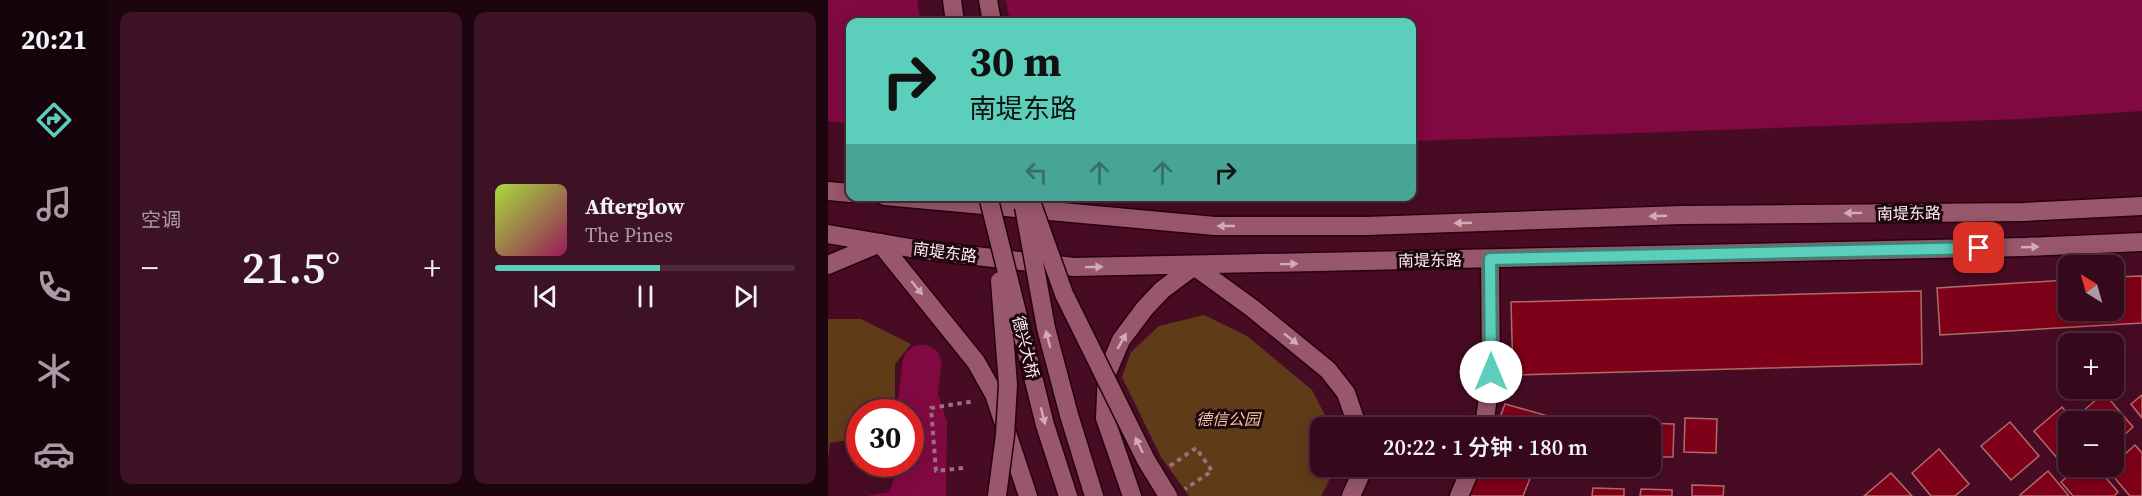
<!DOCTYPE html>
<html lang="zh">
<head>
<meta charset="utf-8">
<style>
	:root { --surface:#35091b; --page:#3d1224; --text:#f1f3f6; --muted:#aa9aa3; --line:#4f2a3a; --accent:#5bcebc }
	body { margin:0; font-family:"Source Serif 4","Noto Sans SC",serif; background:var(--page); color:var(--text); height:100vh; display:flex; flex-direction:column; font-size:22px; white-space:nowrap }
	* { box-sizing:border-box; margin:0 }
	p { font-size:20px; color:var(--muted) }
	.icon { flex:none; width:33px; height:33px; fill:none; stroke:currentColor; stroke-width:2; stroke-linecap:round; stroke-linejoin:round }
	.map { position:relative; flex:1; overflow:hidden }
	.side { display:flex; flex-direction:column; gap:12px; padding:12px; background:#1d050f; width:720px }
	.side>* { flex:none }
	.top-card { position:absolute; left:18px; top:18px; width:570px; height:183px; border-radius:12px; box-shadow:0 3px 15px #0003,0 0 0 2px var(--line); background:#5bcebc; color:#111; overflow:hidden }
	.needle { width:39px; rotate:323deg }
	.controls { position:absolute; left:1230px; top:255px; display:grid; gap:12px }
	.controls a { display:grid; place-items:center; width:66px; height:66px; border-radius:12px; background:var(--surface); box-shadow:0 3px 15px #0003,0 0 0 2px var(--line); font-size:30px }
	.speed { position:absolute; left:18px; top:399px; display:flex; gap:12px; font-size:30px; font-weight:700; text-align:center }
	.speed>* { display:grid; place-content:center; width:78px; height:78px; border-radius:50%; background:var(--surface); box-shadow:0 3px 15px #0003,0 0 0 2px var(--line); line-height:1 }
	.speed .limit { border:9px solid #d22; background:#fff; color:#111 }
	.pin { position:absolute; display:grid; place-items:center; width:51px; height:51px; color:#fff; margin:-26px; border-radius:12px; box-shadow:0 3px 9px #0006 }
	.me { position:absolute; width:66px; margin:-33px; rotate:0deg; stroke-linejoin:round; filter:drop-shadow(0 0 4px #0008) }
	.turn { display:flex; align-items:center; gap:21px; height:126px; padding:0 24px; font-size:27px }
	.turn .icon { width:78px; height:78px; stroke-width:2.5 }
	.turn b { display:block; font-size:42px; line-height:51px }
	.lanes { display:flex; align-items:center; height:57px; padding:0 24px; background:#0003; justify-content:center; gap:30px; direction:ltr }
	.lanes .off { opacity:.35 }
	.big { font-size:45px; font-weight:600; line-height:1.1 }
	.side .card { flex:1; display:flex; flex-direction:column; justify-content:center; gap:9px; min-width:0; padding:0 21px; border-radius:12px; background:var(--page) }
	.song { display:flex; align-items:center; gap:18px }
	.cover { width:72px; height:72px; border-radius:9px; background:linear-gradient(135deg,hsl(80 70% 55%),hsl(330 70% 35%)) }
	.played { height:6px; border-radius:3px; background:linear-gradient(90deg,var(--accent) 55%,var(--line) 55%) }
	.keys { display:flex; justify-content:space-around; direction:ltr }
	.heat { display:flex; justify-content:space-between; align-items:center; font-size:33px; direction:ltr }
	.side .tiles { flex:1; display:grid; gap:12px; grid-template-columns:repeat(2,1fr) }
	.trip { position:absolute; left:482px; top:417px; width:351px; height:60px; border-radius:12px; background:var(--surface); box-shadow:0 3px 15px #0003,0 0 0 2px var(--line); font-weight:600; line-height:60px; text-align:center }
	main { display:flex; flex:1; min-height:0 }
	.menu { display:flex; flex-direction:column; width:108px; justify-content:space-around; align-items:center; background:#15040b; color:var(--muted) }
	.menu .icon { width:42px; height:42px }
	.menu .on { color:var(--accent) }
	.menu b { font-size:27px; color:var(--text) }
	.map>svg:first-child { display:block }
	.green { fill:#603b18 }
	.water { fill:#810941 }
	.pier { fill:#470c24 }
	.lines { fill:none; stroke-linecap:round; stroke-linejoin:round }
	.river { stroke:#810941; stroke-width:39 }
	.building { fill:#7f0019; stroke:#b16b6a; stroke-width:1.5 }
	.street-casing { stroke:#26000d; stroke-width:21 }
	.secondary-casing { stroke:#26000d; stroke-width:21 }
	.path { stroke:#98707e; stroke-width:4; stroke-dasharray:4.5 4.5; stroke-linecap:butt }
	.street { stroke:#98576a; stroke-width:18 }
	.secondary { stroke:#98576a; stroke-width:18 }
	.secondary-bridge-casing { stroke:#26000d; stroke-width:21; stroke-linecap:butt }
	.secondary-bridge { stroke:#98576a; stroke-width:18 }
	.oneway { fill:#d1abb5 }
	.route-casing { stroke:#3b867a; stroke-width:15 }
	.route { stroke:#5bcebc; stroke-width:10 }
	.labels { text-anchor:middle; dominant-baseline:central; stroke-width:6; stroke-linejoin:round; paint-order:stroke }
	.street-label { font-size:16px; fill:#ffeff2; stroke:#1e060e }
	.park-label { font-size:16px; font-style:italic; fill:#f1c39d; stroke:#1e060e }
</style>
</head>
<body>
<main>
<nav class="menu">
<b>20:21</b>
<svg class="icon on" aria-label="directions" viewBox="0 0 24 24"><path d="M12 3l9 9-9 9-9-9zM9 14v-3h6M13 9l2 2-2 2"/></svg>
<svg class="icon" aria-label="music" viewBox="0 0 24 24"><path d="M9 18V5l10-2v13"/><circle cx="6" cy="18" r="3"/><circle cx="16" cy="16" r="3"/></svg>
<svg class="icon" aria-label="phone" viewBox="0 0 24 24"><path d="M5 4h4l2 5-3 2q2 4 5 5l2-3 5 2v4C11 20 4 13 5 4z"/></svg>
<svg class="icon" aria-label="climate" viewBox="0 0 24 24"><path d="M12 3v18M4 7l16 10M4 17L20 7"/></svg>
<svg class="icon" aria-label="car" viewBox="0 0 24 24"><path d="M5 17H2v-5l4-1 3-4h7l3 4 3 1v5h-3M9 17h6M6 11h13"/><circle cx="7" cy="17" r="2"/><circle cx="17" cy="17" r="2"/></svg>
</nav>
<section class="side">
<div class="tiles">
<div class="card"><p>空调</p>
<div class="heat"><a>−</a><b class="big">21.5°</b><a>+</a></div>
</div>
<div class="card">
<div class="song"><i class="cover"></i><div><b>Afterglow</b><p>The Pines</p></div></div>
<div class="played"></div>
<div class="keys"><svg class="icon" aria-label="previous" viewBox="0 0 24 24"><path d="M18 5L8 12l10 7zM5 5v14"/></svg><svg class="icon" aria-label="pause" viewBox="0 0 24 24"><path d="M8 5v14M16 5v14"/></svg><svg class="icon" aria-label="next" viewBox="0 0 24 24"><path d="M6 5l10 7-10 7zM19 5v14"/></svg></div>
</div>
</div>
</section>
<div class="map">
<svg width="1314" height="496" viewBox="0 0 1314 496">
	<rect width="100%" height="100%" fill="#470c24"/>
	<g class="green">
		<path d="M376,315L419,336L484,390L503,427L492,428V466L508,467L493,496H361L333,457L294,377L303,352L331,326Z"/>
		<path d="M0,319H33L83,344L67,364V404H45L43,412H32L31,438L2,443L0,459Z"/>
	</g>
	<g class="water">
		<path d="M0,0H1314V111L1193,119L584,141V22H22V124L0,121Z"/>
		<path d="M94,372L110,394L119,422L118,496H38L61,492L72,464H82V412H73L76,387Z"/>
	</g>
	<path class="pier" d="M89,0H178L182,22H93Z"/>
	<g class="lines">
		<path class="river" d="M82,459L94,364"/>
	</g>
	<g class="building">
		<path d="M1314,276V323L1112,335L1109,288L1240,280V310H1286V277Z"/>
		<path d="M1093,291L1094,364L685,375L683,302Z"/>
		<path d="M1276,393L1305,427L1286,444V422H1252L1248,417Z"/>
		<path d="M1314,395V418L1303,404Z"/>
		<path d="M677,404L727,418L723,428H668Z"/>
		<path d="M1234,407L1246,422H1240V460L1235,465L1206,431Z"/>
		<path d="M857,418L889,419L888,453L856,452Z"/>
		<path d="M1182,422L1211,456L1183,480L1153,446Z"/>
		<path d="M815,423L846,424L845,457H822V428H814Z"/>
		<path d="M728,426L764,427V428H728Z"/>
		<path d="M1307,445L1314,453V496H1302L1279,469L1286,466V464Z"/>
		<path d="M1111,449L1141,484L1127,496H1103L1084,473Z"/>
		<path d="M654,466H707L695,496H638Z"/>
		<path d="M1251,466H1268L1290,492L1286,496H1245L1233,482Z"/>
		<path d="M1220,471L1241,496H1192V495Z"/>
		<path d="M1063,473L1084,496H1036Z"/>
		<path d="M864,485L896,486L895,496H864Z"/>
		<path d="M765,488L796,489V496H764Z"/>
		<path d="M813,489L844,490V496H812Z"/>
	</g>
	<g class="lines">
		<defs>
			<g id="street">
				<path d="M656,428L663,372L662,259"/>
				<path d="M631,496L644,466"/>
			</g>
			<g id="secondary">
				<path d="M124,0L127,22"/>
				<path d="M160,0L164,22"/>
				<path d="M0,191L22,193"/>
				<path d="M57,196L387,226H538L853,215L1196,212L1314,206"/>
				<path d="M0,234L94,250L246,267L1197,247L1314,242"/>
				<path d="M0,265L52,243L148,362L166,394L200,496"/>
				<path d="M304,496L277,418L279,373L293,340L317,308L334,290L366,266L424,308L500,370L518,393L530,428"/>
				<path d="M523,496L531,478L533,466"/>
			</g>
		</defs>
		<use href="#street" class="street-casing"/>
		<use href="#secondary" class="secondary-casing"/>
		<g class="path">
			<path d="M342,466L368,448L384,471L357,489"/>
			<path d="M135,468L108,471L103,408L147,401"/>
		</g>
		<use href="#street" class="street"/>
		<use href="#secondary" class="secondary"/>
		<defs>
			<g id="secondary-bridge">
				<path d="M160,196L217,425L240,496"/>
				<path d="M201,196L236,294L318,460L340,496"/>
				<path d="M196,207L218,328L241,415L266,496"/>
				<path d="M169,496L177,435L180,385L172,281"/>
			</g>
		</defs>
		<use href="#secondary-bridge" class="secondary-bridge-casing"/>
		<use href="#secondary-bridge" class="secondary-bridge"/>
	</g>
	<defs><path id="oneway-solid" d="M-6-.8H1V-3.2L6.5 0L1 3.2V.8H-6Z" transform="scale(1.5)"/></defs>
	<g class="oneway">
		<use href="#oneway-solid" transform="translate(1025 213) rotate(179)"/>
		<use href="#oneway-solid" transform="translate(830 216) rotate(178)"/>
		<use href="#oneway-solid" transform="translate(635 223) rotate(178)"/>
		<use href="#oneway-solid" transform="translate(398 226) rotate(-180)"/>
		<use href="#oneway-solid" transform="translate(1202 247) rotate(-2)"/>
		<use href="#oneway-solid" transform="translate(461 264) rotate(-1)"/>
		<use href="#oneway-solid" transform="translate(266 267) rotate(-1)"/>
		<use href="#oneway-solid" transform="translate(89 288) rotate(51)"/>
		<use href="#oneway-solid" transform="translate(220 339) rotate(-105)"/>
		<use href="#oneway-solid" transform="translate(463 339) rotate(38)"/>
		<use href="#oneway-solid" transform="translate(294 341) rotate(-60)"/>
		<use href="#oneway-solid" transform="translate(215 416) rotate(76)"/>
		<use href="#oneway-solid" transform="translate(311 445) rotate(-116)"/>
	</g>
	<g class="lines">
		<defs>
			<path id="route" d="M663,372L662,259L1151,248"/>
		</defs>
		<use href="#route" class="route-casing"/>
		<use href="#route" class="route"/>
	</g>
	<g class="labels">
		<g class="street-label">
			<text transform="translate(1081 213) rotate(-1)">南堤东路</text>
			<text transform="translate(117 252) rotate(7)">南堤东路</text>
			<text transform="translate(602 260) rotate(-1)">南堤东路</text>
			<text transform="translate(198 347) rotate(76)">德兴大桥</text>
		</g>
		<g class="park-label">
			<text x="400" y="419">德信公园</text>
		</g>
	</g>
</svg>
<div class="controls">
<a><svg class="needle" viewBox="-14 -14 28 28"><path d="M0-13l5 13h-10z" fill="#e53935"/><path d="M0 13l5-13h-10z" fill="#aa9aa3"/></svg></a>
<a>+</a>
<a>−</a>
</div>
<div class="speed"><div class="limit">30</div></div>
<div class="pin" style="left:1151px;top:248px;background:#d93025"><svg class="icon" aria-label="arrive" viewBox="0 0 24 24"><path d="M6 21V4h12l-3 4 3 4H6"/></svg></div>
<svg class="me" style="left:663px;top:372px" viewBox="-20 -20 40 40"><circle r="19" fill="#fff"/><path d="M0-13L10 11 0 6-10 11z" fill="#5bcebc"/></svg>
<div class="trip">20:22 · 1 分钟 · 180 m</div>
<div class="top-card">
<div class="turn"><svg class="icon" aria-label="right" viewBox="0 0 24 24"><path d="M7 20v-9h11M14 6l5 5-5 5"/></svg><div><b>30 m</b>南堤东路</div></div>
<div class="lanes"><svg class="icon off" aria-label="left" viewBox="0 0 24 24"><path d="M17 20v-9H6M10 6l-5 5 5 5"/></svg><svg class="icon off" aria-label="ahead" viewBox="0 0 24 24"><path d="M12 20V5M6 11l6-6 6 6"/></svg><svg class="icon off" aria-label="ahead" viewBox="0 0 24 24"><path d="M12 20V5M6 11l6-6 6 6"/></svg><svg class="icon" aria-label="right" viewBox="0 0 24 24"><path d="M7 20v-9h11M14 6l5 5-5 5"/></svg></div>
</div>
</div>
</main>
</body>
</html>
